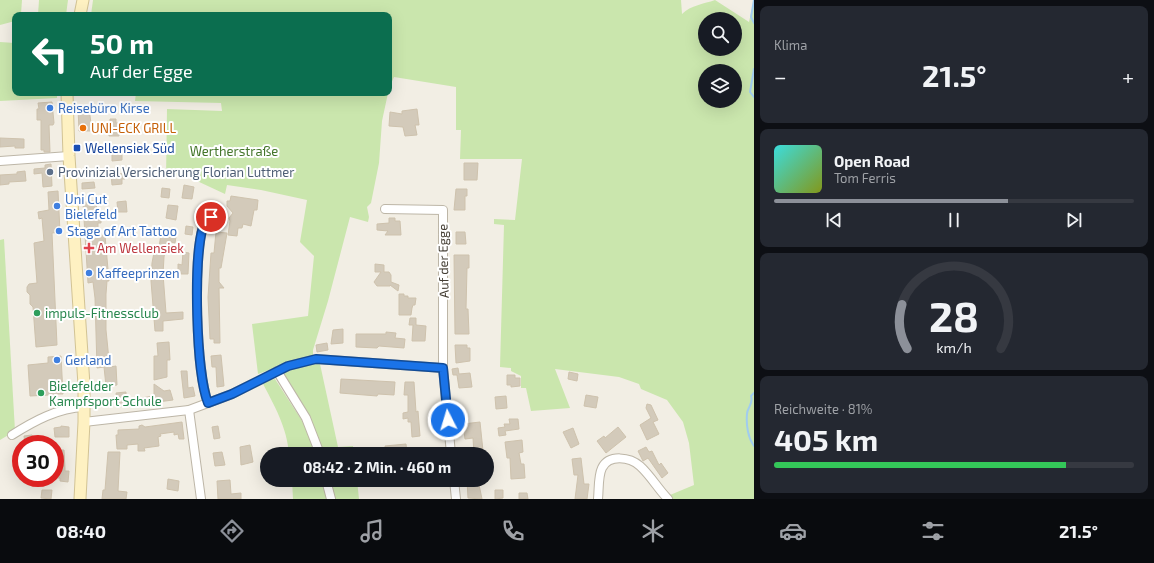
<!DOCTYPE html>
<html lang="de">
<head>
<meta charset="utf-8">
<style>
	:root { --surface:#171b24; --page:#242831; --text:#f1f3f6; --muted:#9ea1a6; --line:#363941; --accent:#8c9099 }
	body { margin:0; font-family:"Exo 2",sans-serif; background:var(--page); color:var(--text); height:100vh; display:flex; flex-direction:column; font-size:15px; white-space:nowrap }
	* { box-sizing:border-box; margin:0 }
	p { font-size:13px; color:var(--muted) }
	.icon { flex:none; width:22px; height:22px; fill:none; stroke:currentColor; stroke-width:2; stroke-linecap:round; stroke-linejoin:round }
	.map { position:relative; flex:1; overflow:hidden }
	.panel { display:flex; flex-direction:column; gap:6px; padding:6px; background:#0d0f14; width:400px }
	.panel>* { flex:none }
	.hud { position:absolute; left:12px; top:12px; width:380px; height:84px; border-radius:8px; box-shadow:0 4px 16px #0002; background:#0b6e4f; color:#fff; overflow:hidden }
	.controls { position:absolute; left:698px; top:12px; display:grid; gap:8px }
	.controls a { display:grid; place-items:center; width:44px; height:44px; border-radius:50%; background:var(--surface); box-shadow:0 4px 16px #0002; font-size:20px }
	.speed { position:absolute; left:12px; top:435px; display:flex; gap:8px; font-size:20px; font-weight:700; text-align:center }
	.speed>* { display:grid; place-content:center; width:52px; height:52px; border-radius:50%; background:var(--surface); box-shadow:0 4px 16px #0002; line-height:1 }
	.speed .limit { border:6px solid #d22; background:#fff; color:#111 }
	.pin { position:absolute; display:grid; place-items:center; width:34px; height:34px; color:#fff; margin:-17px; border:2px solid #fff; border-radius:50%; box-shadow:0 1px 4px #0007 }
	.me { position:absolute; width:44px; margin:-22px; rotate:355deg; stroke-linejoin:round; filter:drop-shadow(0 0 3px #0008) }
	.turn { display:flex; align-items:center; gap:14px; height:84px; padding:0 12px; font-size:18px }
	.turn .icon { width:52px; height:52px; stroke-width:2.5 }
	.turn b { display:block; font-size:28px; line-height:34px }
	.big { font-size:30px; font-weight:700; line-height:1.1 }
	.panel .card { flex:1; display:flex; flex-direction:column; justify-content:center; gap:6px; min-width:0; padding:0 14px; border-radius:8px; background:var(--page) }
	.panel .dial { align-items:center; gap:0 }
	.dial svg { height:104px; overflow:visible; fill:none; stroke:var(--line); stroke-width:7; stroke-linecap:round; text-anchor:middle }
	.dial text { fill:var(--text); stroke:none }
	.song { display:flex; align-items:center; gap:12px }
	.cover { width:48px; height:48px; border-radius:6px; background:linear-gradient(135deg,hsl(180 70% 55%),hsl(70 70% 35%)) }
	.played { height:4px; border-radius:2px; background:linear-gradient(90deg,var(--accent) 65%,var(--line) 65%) }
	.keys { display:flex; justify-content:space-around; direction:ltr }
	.heat { display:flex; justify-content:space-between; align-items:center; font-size:22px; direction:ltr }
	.charge { height:6px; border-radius:3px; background:linear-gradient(90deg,#34c759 81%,var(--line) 0) }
	.trip { position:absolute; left:260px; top:447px; width:234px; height:40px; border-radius:20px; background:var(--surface); box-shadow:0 4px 16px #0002; font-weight:700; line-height:40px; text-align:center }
	.tabs { display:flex; height:64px; justify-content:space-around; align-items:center; background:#090b0e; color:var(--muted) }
	.tabs .icon { width:28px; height:28px }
	.tabs .selected { color:var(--accent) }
	.tabs b { font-size:18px; color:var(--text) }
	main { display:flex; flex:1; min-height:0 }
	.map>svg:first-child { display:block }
	.green { fill:#cae6ad; fill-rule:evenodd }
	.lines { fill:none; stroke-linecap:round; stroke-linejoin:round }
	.stream { stroke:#a0ccef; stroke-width:2 }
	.building { fill:#d3caba; stroke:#cec2ad }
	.minor-casing { stroke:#bdb6a7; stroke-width:10 }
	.secondary-casing { stroke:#d2c394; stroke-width:13 }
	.minor { stroke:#fff; stroke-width:8 }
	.secondary { stroke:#fef1c2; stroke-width:11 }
	.route-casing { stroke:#114b97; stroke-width:10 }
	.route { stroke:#1a73e8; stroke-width:7 }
	.shop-dot { fill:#3f7fe0; stroke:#fff; stroke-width:1.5 }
	.food-dot { fill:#e8710a; stroke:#fff; stroke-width:1.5 }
	.transit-dot { fill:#1a4fb4; stroke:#fff; stroke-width:1.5 }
	.service-dot { fill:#5c6f8a; stroke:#fff; stroke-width:1.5 }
	.health-dot { fill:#e0444e; stroke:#fff; stroke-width:1.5 }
	.leisure-dot { fill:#2e9e5b; stroke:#fff; stroke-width:1.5 }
	.labels { text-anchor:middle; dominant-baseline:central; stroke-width:4; stroke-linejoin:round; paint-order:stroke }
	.shop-label { font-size:13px; fill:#366cbe; stroke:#fff; text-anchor:start }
	.food-label { font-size:13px; fill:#c56008; stroke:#fff; text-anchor:start }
	.transit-label { font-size:13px; fill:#164399; stroke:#fff; text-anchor:start }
	.park-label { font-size:13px; fill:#437529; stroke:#fff }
	.service-label { font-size:13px; fill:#4e5e75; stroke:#fff; text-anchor:start }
	.health-label { font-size:13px; fill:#be3a42; stroke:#fff; text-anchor:start }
	.street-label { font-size:13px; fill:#443e34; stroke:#fff }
	.leisure-label { font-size:13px; fill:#27864d; stroke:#fff; text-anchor:start }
</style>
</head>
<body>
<main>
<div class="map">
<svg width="754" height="499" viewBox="0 0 754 499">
	<rect width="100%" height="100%" fill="#f2eee4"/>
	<g class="green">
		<path d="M0,0H22L21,14L15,15V21L0,25Z"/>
		<path d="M39,0H68L66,15H38Z"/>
		<path d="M93,0H681L682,14C691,5 704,4 715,0L749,22L754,0V499H666L670,495L694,485L689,443L683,422L667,400L641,389L639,384L619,377L555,369L570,408L531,411L526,388H521V376L511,371V368L500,367L504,225L494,224V219L515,220L522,159H460L461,130H456V87L394,77L389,88V15H91ZM705,19H735V49H705ZM705,71H735V101H705Z"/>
		<path d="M0,42L15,43V93H57V98L0,101Z"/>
		<path d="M136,93H388L382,121L379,163L371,203L367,207L369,217L368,222L350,217L328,301L313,350V356L297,360L258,374L252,324L308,316L314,256L300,242L307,200L261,190L227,185L225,194L182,174L166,179L167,109L222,111L221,103L135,101Z"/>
		<path d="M4,239L15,431L0,440V240Z"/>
		<path d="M315,364H320L338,447L353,446L354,454H322L282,374L289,370Z"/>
		<path d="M275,379L306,427L316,454H289C287,427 274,405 262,382Z"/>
		<path d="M292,480H322L327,499H293Z"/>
		<path d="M328,480H357L359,499H334Z"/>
	</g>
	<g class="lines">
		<g class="stream">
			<path d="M754,0L751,17L754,23"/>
			<path d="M754,69L750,92L754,97"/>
			<path d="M754,393L751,396C754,404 747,407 747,414C746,425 748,438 754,446"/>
		</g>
	</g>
	<g class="building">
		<path d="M52,102L54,123L53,125H49L50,152H44V150H41V120H37V109H39L38,103Z"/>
		<path d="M78,108H89L92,131H79Z"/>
		<path d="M417,109L419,125H415L417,135L405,136L403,127L389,126L390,112L402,114V111Z"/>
		<path d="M110,119H116V123H119V136H109L108,123H110Z"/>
		<path d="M0,138L24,139V148H15V146L0,147Z"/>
		<path d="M122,148V160L112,161V149Z"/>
		<path d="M464,163H478L477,180H464Z"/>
		<path d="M51,164L52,186L43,187L42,173L34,174V169L45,168V165Z"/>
		<path d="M25,171L26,181L9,182V184L0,185V175L17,174V172Z"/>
		<path d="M111,173L125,174V179H122V184L112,185Z"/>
		<path d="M94,182L95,188L82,189V183Z"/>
		<path d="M184,185L194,187L192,199L182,198Z"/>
		<path d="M162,188L170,189L169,198L161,197Z"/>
		<path d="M456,189H467V196H465V210H454Z"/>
		<path d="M58,191L60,232L52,233L57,345L36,347L33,307L30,304V295L27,292V287L29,284L37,283L34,243L44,241L42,218L39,219L38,212L49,210L48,192Z"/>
		<path d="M231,196L258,200L257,210H254L251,226L243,224L242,228H238L237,236L228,235L230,221L229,218L233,213L227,206V201H230Z"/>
		<path d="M89,201H96L97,216H101V223H98V235H105L109,281H107L106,294V330L109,360L110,367L116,366L117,385L106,386L104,367L97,368L95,298L93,282L88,283L83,203Z"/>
		<path d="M126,201L127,212H118L117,202Z"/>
		<path d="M168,205L178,206L176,220L166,218Z"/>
		<path d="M389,218H395V221H400L401,235H385L388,231L377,230V224L389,223Z"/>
		<path d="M186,226L193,227L192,235L185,234Z"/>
		<path d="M162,228L177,231L175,243L167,241L164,257L163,274L166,313L183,312V319L163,321V331H155L151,281L152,263L155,247H159Z"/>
		<path d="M216,232L227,233L221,268H219V282L224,288H219L220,343H214V339H210L208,297L211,253H214Z"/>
		<path d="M456,232H465L466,244H456Z"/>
		<path d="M183,252L189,253L188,274H181V272H178V264L182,265Z"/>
		<path d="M454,255H469V268H467L466,309H468L469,334H455Z"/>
		<path d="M375,264L384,265V272H389L391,275V282L399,285L398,291L390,285V286H377L374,282L381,272H375Z"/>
		<path d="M399,294H404V296H408V298H416L415,305H413L412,308L411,315H399Z"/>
		<path d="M410,318H416V325L426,326L425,341H412L413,325H409Z"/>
		<path d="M343,329V343L331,344L333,330Z"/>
		<path d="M386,332L396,333L395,338L405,339L404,348L379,346L377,348L356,347V334H386Z"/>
		<path d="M169,342L170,360H167V377L154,380V356H158L157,343Z"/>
		<path d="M327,343L328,350L317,352L316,345Z"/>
		<path d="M455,345H467V348H470V361L456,363Z"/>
		<path d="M221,355L224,386L217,387L216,367H212L211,356Z"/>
		<path d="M61,356L63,394H57V399H49V395L30,396L28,365L48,363V357Z"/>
		<path d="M458,368L459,374L470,373L472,387L459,388L457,375H453L452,369Z"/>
		<path d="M181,371H187L188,388L193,387L195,396L184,398Z"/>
		<path d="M569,372L578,374L577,381L568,379Z"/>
		<path d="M507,375H515V378H520V386L511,387V385H507Z"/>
		<path d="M341,379L395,382L394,395L378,394L377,396L340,393Z"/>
		<path d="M405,382H414L416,412L418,411L420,436L412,437L411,422H408V418L403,419V413L408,412V395H404Z"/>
		<path d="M154,384L164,391L170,390L173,400L142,404L141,398L154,396Z"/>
		<path d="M126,392V395H128L127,406L118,407L116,393Z"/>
		<path d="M586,395L598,397L596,408L584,406Z"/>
		<path d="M506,396L507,408L496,409L495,397Z"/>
		<path d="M647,404L651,405L658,420L653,422L659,434L647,440L640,425L651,418L646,408Z"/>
		<path d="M509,419H518L519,429L505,431L506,435L499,436L498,428L505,427L504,424H510Z"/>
		<path d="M182,422L184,439H179L178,434L174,435V432L160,434L161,436L158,437L159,446L144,448L145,451H138V444L127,445V449H117L116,435H118V430L139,429V426L142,425L145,427Z"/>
		<path d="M480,422L483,451L482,454H474L473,438L465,439L463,424Z"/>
		<path d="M61,426L69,427V437H55L54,428L61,427Z"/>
		<path d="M218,426L220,438L214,439L212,427Z"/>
		<path d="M618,427L626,437L606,453L597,441L604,436L605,438Z"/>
		<path d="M573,428L579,444L571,448L563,432Z"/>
		<path d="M32,435L33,442L25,443L24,436Z"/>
		<path d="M522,440L523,452L519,453L521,464H524L525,478L511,479L510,458H507L505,442Z"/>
		<path d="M406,444L407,454H386L385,446Z"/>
		<path d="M250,445L253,462L241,465L240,447Z"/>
		<path d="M646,447L649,452L652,451L659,465L661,463L668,473L662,478L648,458L643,461L638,451Z"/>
		<path d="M55,450H64L65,469V471H69L68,482L60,481V478H55Z"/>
		<path d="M108,452H120L118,491L127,492L126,499H102L103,490H105Z"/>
		<path d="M222,452L225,465L215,466L213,453Z"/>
		<path d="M581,458L584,484H589L587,499H575L578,475H574L572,459Z"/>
		<path d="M168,479L179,481L178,491L167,489Z"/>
		<path d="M230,480L231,494L241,493V499H218L217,481Z"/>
		<path d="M467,480H478L482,499L468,498Z"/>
		<path d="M42,490H52L51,499L41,498Z"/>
		<path d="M495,490H503V498L495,499Z"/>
		<path d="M519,493H527L528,499H519Z"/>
	</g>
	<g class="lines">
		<defs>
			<g id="minor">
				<path d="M0,161L69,156"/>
				<path d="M385,209L443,210V368L451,454"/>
				<path d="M277,371L306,418L320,454"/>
				<path d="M208,403C196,372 193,259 203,227C204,223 208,220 211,217"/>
				<path d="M189,410L201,499"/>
				<path d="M84,422L189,410L232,394L288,366L316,359L443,368"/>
				<path d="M12,435C34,421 58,408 84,407"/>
				<path d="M326,480L331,499"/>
				<path d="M454,480L456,499"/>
				<path d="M598,499C599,490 598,476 602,468C609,454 630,457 640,466C651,476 658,489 668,499"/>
			</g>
			<g id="secondary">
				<path d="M80,15L83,0"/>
				<path d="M67,93L69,156L84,385V422L80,499"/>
			</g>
		</defs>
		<use href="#minor" class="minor-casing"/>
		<use href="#secondary" class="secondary-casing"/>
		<use href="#minor" class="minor"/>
		<use href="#secondary" class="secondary"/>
	</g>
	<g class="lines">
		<defs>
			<path id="route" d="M211,217C208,220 204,223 203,227C193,259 196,372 208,403L232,394L288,366L316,359L443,368L448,420"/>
		</defs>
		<use href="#route" class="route-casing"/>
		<use href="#route" class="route"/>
	</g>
	<g class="shop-dot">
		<circle cx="50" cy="108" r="4"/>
		<circle cx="57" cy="206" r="4"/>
		<circle cx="59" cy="231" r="4"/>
		<circle cx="89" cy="273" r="4"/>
		<circle cx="57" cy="360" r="4"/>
	</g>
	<circle class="food-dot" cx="83" cy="128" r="4"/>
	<rect class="transit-dot" x="73" y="144" width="8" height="8" rx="2"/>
	<circle class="service-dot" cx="50" cy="172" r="4"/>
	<path class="health-dot" d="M87 242h4v4h4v4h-4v4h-4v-4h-4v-4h4z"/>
	<g class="leisure-dot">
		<circle cx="37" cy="313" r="4"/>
		<circle cx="41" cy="393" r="4"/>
	</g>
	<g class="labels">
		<g class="shop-label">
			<text x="58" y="108">Reisebüro Kirse</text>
			<text x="65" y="199">Uni Cut<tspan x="65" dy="15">Bielefeld</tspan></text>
			<text x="67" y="231">Stage of Art Tattoo</text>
			<text x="97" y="273">Kaffeeprinzen</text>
			<text x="65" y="360">Gerland</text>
		</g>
		<g class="food-label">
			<text x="91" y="128">UNI-ECK GRILL</text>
		</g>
		<g class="transit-label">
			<text x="85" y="148">Wellensiek Süd</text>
		</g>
		<g class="park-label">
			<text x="234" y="151">Wertherstraße</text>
		</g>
		<g class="service-label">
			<text x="58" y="172">Provinizial Versicherung Florian Luttmer</text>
		</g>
		<g class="health-label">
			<text x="97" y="248">Am Wellensiek</text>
		</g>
		<g class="street-label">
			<text transform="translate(443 261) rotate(-91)">Auf der Egge</text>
		</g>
		<g class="leisure-label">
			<text x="45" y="313">impuls-Fitnessclub</text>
			<text x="49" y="386">Bielefelder<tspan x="49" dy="15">Kampfsport Schule</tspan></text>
		</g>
	</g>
</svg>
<div class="controls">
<a><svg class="icon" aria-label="search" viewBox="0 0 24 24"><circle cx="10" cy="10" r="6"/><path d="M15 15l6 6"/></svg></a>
<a><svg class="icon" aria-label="layers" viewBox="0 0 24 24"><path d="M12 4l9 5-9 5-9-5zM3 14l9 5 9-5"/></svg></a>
</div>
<div class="speed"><div class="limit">30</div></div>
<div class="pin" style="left:211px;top:217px;background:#d93025"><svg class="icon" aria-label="arrive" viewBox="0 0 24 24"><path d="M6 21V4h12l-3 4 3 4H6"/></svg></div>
<svg class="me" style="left:448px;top:420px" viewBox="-20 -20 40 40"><circle r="17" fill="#1a73e8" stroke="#fff" stroke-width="3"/><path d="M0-11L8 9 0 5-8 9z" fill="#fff"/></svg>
<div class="trip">08:42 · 2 Min. · 460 m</div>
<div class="hud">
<div class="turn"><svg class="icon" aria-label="left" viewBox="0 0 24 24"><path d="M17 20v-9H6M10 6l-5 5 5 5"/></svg><div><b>50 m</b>Auf der Egge</div></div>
</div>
</div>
<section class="panel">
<div class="card"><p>Klima</p>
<div class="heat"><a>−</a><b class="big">21.5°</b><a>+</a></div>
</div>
<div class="card">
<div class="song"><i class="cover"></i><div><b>Open Road</b><p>Tom Ferris</p></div></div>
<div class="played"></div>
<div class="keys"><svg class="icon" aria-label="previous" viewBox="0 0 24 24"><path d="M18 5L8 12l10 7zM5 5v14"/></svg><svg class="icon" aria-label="pause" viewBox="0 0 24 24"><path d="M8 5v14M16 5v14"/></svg><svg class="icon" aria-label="next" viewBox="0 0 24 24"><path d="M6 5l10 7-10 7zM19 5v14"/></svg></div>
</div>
<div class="card dial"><svg viewBox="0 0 100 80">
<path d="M14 69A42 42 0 1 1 86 69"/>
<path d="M14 69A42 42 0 0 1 10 35" stroke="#8c9099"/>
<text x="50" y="56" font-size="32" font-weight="700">28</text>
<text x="50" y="72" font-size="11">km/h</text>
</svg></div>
<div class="card"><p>Reichweite · 81%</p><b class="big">405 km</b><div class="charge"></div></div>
</section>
</main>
<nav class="tabs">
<b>08:40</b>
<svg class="icon selected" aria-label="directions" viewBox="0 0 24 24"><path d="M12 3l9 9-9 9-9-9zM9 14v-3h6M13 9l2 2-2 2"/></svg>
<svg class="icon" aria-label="music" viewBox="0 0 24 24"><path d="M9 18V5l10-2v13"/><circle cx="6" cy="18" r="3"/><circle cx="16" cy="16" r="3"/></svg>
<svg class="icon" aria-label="phone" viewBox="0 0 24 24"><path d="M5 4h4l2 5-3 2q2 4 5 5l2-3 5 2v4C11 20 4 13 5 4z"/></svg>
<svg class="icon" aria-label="climate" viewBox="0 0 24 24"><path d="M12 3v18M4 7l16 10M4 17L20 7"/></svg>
<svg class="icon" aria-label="car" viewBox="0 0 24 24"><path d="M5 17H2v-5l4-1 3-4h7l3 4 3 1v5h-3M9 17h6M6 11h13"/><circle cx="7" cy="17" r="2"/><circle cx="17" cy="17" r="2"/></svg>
<svg class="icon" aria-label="filters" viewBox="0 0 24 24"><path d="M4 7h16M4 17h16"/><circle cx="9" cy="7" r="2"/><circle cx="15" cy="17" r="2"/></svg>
<b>21.5°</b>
</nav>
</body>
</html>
